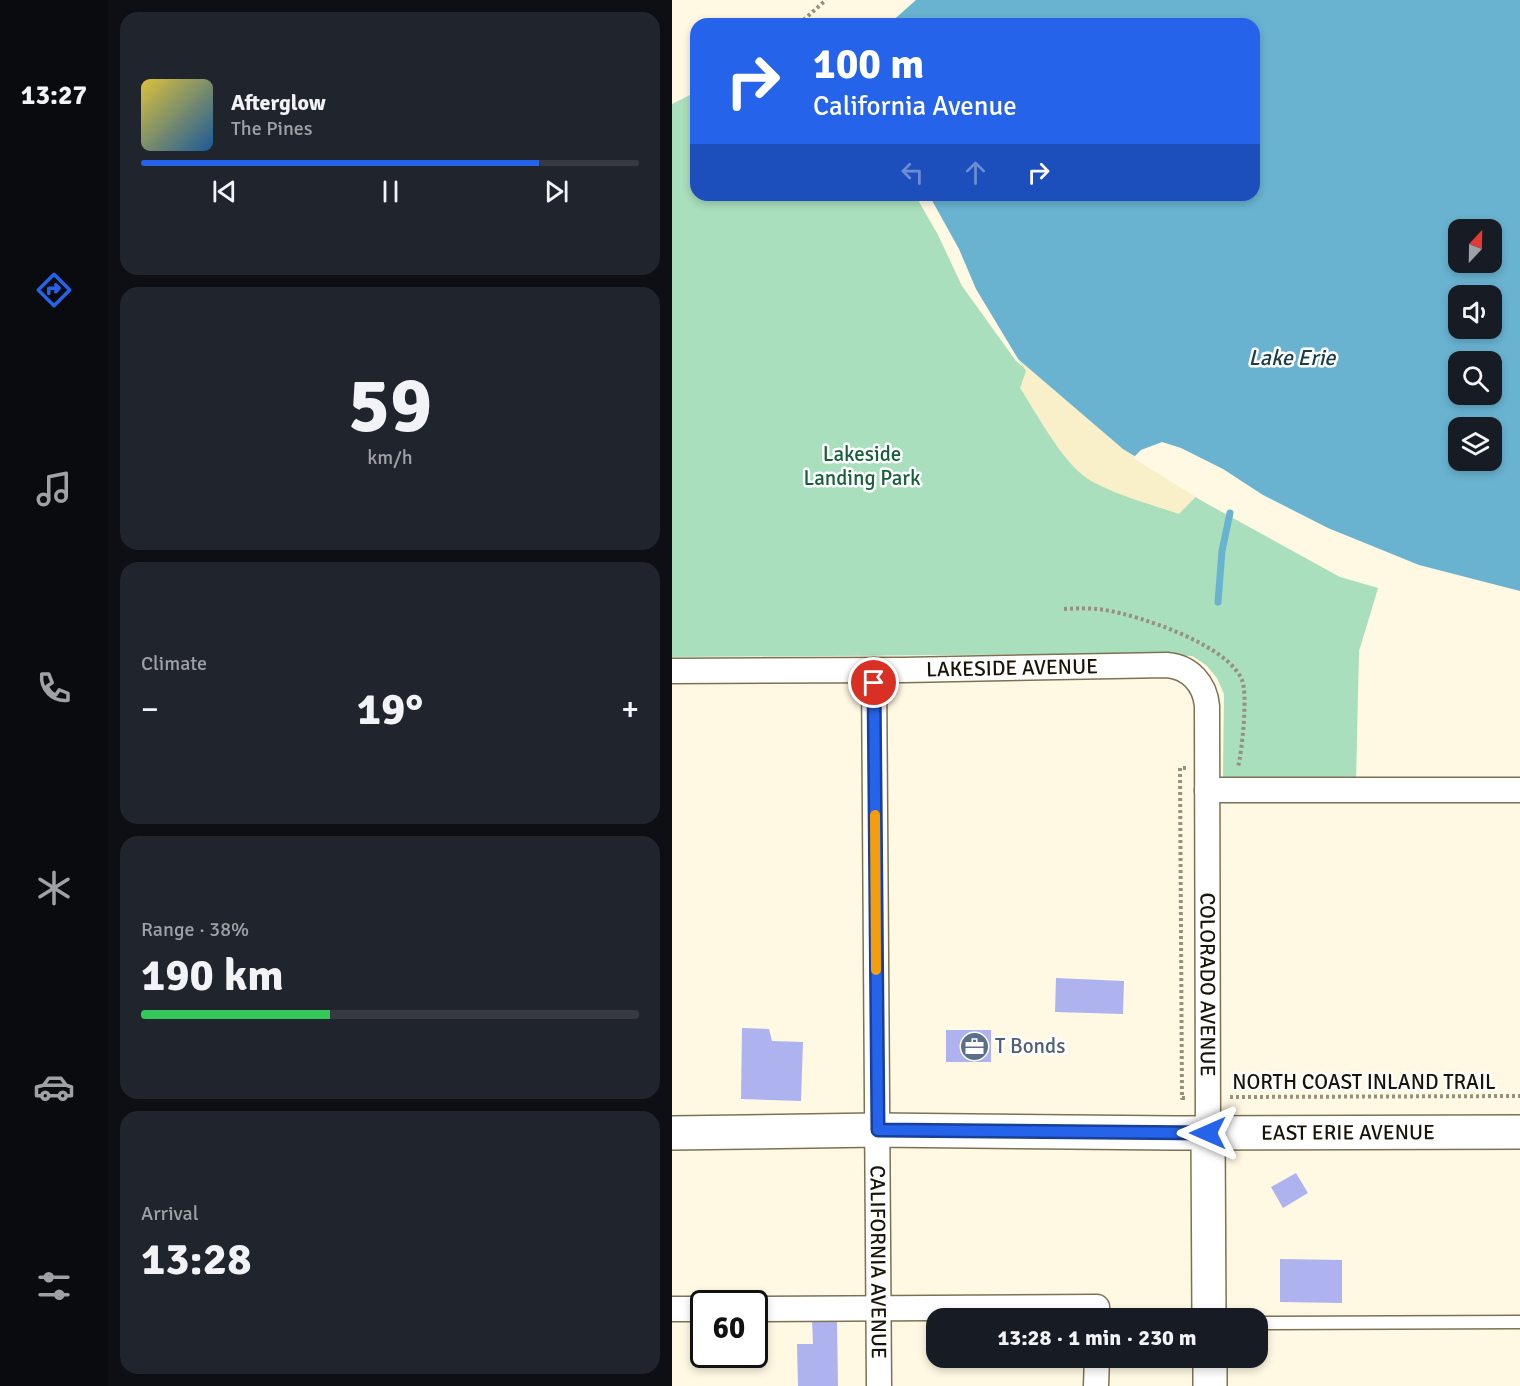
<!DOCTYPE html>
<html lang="en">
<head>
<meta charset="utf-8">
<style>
	:root { --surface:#171b24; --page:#20242c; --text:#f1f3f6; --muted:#9ea1a6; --line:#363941; --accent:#2563eb }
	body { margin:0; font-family:Signika,sans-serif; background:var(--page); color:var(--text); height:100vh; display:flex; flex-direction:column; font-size:22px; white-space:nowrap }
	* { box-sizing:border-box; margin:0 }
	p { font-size:20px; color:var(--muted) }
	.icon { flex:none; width:33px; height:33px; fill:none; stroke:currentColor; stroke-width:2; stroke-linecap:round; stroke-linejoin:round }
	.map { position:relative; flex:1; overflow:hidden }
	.sheet { display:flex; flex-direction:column; gap:12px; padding:12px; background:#0d0f14; width:564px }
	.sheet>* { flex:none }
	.hud { position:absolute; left:18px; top:18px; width:570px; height:183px; border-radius:18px; box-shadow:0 3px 9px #0003; background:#2563eb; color:#fff; overflow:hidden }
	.needle { width:39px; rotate:22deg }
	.fabs { position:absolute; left:776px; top:219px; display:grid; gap:12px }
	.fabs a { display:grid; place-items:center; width:54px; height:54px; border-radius:12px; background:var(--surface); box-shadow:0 3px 9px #0003; font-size:30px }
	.speed { position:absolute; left:18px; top:1290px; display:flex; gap:12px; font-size:30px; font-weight:700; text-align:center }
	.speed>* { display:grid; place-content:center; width:78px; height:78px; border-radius:50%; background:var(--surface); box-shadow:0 3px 9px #0003; line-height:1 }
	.speed .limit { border:3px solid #111; border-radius:9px; background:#fff; color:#111 }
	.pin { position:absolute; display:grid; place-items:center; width:51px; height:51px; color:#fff; margin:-26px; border:3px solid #fff; border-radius:50%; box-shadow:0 2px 6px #0007 }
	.me { position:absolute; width:66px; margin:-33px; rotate:270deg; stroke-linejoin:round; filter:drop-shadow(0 0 4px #0008) }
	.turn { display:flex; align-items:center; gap:21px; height:126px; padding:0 24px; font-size:27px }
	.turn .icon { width:78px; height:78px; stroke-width:2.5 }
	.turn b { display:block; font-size:42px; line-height:51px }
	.lanes { display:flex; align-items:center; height:57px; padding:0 24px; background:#0003; justify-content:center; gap:30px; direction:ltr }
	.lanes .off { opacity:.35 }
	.big { font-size:45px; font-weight:700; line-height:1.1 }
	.sheet .tile { flex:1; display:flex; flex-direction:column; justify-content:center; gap:9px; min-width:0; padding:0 21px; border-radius:18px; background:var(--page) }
	.sheet .dial { align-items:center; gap:0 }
	.dial b { font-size:78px; line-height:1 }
	.song { display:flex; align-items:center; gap:18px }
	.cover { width:72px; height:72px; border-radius:9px; background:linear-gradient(135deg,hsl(50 70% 55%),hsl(210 70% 35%)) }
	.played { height:6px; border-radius:3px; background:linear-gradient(90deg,var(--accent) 80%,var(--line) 80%) }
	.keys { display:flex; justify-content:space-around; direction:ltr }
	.heat { display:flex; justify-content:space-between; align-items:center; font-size:33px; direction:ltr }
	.charge { height:9px; border-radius:4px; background:linear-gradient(90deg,#34c759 38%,var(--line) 0) }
	.trip { position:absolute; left:254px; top:1308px; width:342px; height:60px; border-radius:18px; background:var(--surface); box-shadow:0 3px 9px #0003; font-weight:700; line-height:60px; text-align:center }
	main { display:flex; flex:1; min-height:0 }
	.tab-bar { display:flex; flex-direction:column; width:108px; justify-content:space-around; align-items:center; background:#090b0e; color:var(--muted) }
	.tab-bar .icon { width:42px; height:42px }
	.tab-bar .on { color:var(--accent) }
	.tab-bar b { font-size:27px; color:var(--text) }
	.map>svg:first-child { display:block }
	.green { fill:#a9dfbd }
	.sand { fill:#f9efc9 }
	.water { fill:#69b3d1; fill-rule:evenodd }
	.pier { fill:#fff8e3 }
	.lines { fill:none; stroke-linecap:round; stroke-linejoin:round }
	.stream { stroke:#69b3d1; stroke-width:7 }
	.building { fill:#aeb3ef }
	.service-casing { stroke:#7c7253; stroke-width:15 }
	.minor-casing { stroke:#7c7253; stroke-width:27 }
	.secondary-casing { stroke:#7c7253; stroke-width:36 }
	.primary-casing { stroke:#7c7253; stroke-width:36 }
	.path { stroke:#96907f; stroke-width:4; stroke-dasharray:3 3; stroke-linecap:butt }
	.service { stroke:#fff; stroke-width:12 }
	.minor { stroke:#fff; stroke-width:24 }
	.secondary { stroke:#fff; stroke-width:33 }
	.primary { stroke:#fff; stroke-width:33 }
	.route-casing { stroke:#184099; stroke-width:15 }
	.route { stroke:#2563eb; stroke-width:10 }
	.slow { stroke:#f59e0b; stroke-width:10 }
	.labels { text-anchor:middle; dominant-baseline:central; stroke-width:5; stroke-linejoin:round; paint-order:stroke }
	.park-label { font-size:21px; fill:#17603c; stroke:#fff }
	.street-label { font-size:21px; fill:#181408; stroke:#fff }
	.service-label { font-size:21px; fill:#4e5e75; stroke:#fff; text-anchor:start }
	.water-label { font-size:22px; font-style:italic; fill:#1b3d4b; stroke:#fff }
</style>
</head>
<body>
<main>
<nav class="tab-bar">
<b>13:27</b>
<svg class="icon on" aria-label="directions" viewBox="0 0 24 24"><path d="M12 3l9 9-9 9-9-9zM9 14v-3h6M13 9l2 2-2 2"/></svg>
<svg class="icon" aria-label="music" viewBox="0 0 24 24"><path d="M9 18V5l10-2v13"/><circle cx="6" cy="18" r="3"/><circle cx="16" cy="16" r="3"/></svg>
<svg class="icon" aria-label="phone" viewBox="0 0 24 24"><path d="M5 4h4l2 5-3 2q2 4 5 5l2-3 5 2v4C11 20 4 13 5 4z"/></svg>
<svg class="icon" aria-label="climate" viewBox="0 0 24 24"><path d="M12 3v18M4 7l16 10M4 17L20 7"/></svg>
<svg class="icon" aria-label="car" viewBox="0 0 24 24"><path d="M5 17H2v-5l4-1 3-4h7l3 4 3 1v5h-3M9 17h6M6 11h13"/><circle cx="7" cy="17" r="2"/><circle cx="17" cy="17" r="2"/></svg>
<svg class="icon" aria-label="filters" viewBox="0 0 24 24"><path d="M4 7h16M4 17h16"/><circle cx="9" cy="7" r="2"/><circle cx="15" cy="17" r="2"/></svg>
</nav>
<section class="sheet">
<div class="tile">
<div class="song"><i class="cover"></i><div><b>Afterglow</b><p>The Pines</p></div></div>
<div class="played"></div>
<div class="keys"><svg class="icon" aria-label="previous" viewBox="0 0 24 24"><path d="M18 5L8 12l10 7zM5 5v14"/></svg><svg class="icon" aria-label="pause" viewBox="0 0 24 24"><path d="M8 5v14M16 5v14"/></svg><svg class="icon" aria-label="next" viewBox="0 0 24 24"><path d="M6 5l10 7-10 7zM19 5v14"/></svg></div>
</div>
<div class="tile dial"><b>59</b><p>km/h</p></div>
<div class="tile"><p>Climate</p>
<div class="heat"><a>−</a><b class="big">19°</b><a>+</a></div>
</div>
<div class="tile"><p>Range · 38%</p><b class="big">190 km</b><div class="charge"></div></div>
<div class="tile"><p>Arrival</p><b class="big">13:28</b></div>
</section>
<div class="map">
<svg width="848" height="1386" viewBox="0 0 848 1386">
	<rect width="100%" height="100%" fill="#fff8e3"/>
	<path class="green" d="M24,92V195H246L292,284L346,359L451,449L707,585L687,651L684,782L554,779L551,777L552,694L545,678L534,665L520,656L435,654L0,657V104Z"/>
	<path class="sand" d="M304,289L551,469L507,514C478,504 447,496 421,482C392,467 366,415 348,388L354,371Z"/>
	<path class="water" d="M238,0H848V617L532,498L451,449L346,359L292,284L246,195H582V24H212ZM786,230H819V262H786ZM786,296H819V328H786ZM786,362H819V394H786ZM786,428H819V460H786Z"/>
	<g class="pier">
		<path d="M234,0H244L217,24H209Z"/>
		<path d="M243,195H257L287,249L304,289L351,367L344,361L290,286L265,233Z"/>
		<path d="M490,442L509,448L551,469L591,495L656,528L747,565L848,591V620L779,609L668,577L530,501L461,458L469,450Z"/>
	</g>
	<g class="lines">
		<path class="stream" d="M546,602L550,551L558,513"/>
	</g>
	<g class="building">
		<path d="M384,978L452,981L451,1014L383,1012Z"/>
		<path d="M70,1028L97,1029L100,1041L131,1042L129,1101L69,1099Z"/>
		<rect x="274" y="1030" width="45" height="32"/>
		<path d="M624,1173L636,1193L611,1208L599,1187Z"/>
		<path d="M608,1259L670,1260V1303L608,1302Z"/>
		<path d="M140,1321H165L166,1386H126L125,1344H141Z"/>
	</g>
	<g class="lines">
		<defs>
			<path id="service" d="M585,1323L848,1322"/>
			<g id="minor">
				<path id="s1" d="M202,670L207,1386"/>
				<path id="s2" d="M0,671L232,670L495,665C518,667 533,684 535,706L536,1133"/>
				<path d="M535,790H848"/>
				<path d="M0,1309H32"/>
				<path d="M82,1309L425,1307V1318"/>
				<path d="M424,1386L425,1358"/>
			</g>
			<g id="secondary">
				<path d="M536,1133L537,1318"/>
				<path d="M538,1358V1386"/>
			</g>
			<g id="primary">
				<path id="s3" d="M0,1133L205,1130L504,1133L848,1132"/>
			</g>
		</defs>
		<use href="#service" class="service-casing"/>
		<use href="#minor" class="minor-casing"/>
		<use href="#secondary" class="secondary-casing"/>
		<use href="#primary" class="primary-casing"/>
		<g class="path">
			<path d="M127,24L154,0"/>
			<path d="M392,609C406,608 420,608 433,610C469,616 556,645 570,680C576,694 570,752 566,767"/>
			<path d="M514,768H508L510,1098H514"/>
			<path d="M558,1097L848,1096"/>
		</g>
		<use href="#service" class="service"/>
		<use href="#minor" class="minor"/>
		<use href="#secondary" class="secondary"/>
		<use href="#primary" class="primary"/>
	</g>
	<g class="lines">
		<defs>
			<path id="route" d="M202,683L206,1130L536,1133"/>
		</defs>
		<use href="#route" class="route-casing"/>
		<use href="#route" class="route"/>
		<path class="slow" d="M203,815L204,970"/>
	</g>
	<defs>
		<symbol id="office-disc" viewBox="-11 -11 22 22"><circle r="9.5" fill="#5c6f8a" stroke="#fff"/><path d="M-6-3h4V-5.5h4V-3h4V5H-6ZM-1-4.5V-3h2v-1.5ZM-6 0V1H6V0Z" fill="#fff"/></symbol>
	</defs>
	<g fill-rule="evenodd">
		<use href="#office-disc" x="286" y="1030" width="33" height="33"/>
	</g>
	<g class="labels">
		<g class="park-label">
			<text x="190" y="454">Lakeside<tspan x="190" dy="24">Landing Park</tspan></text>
		</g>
		<g class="street-label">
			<text stroke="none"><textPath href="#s2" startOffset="340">LAKESIDE AVENUE</textPath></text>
			<text stroke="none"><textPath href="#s2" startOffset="836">COLORADO AVENUE</textPath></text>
			<text x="692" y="1082">NORTH COAST INLAND TRAIL</text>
			<text stroke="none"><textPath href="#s3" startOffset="676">EAST ERIE AVENUE</textPath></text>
			<text stroke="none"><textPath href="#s1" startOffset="592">CALIFORNIA AVENUE</textPath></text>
		</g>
		<g class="service-label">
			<text x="323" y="1046">T Bonds</text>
		</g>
		<g class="water-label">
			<text x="620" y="357">Lake Erie</text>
		</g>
	</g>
</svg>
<div class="fabs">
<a><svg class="needle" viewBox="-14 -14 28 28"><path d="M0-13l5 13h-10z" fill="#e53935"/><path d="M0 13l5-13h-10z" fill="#9ea1a6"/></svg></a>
<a><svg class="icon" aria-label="sound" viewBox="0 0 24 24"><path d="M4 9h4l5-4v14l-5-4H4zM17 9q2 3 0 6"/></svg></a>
<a><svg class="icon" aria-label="search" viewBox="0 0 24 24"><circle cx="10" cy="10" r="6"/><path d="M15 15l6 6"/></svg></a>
<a><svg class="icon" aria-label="layers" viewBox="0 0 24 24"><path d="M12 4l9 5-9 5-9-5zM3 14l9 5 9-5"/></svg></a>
</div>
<div class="speed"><div class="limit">60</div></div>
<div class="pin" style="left:202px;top:683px;background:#d93025"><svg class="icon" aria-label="arrive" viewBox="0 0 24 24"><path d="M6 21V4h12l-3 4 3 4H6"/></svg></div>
<svg class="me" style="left:536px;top:1133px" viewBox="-20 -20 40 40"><path d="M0-17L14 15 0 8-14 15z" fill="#2563eb" stroke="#fff" stroke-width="4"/></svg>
<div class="trip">13:28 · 1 min · 230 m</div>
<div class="hud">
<div class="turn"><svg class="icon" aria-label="right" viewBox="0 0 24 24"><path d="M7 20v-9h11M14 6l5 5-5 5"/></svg><div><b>100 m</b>California Avenue</div></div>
<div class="lanes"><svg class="icon off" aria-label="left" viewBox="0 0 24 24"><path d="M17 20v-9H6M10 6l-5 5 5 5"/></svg><svg class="icon off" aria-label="ahead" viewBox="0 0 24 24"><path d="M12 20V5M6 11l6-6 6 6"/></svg><svg class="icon" aria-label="right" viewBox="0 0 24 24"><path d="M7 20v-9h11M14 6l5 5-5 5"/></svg></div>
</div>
</div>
</main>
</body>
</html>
